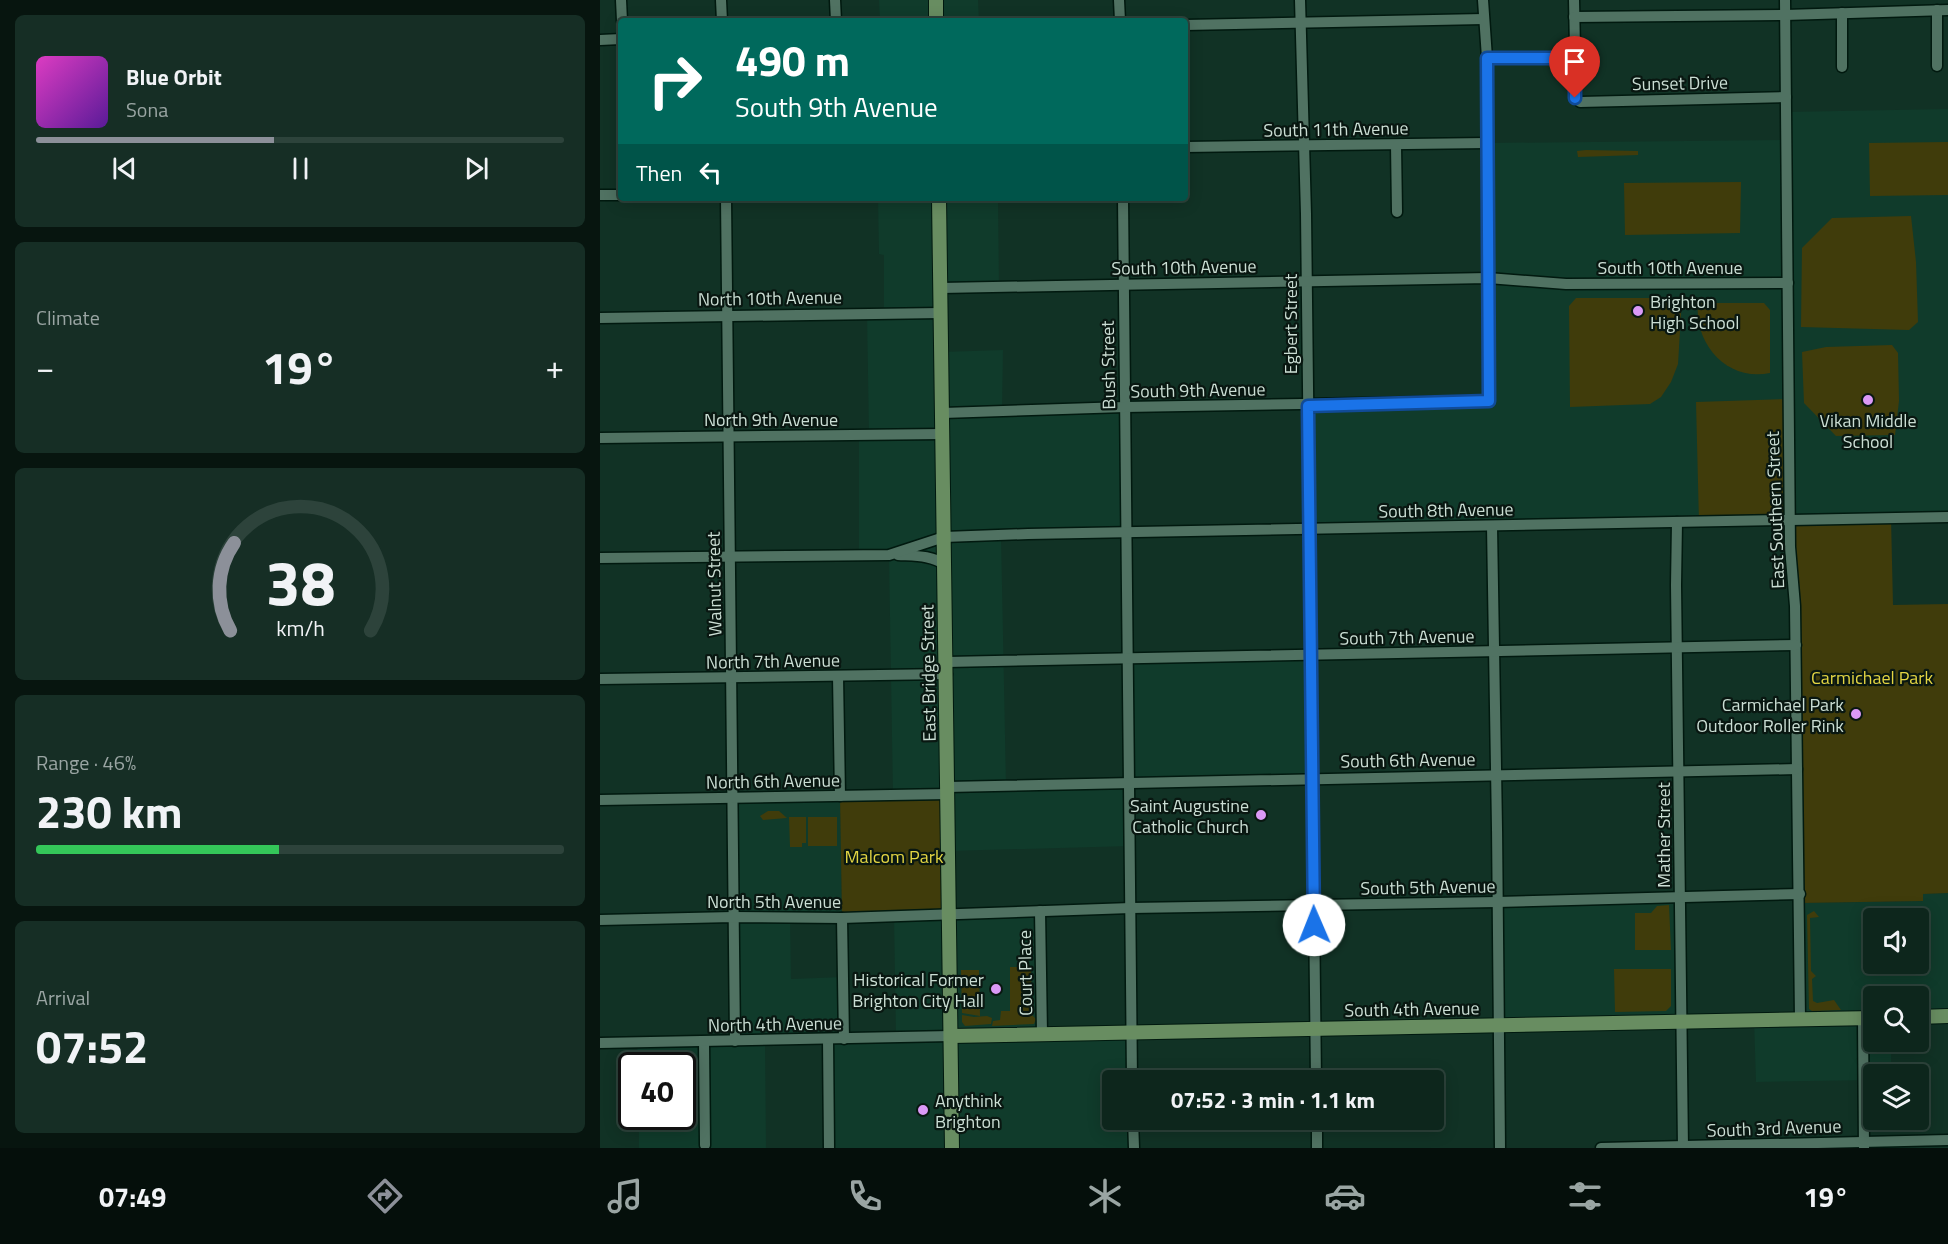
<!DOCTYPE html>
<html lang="en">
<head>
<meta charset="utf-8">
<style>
	:root { --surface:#0d261c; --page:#162e25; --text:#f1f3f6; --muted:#9aa5a3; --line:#2d433b; --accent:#8c9099 }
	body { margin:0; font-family:"Titillium Web",sans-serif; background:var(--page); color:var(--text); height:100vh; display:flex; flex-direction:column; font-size:22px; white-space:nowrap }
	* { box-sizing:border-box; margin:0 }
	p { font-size:20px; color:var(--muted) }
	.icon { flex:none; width:33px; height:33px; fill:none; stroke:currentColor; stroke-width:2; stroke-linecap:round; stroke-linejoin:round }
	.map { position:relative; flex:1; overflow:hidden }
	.details { display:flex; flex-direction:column; gap:15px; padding:15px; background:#07150f; width:600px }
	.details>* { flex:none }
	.guide { position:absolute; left:18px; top:18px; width:570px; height:183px; border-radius:6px; box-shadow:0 3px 15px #0003,0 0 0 2px var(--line); background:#00695c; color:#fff; overflow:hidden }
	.controls { position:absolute; left:1263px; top:908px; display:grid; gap:12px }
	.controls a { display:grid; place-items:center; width:66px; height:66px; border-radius:6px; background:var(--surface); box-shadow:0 3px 15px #0003,0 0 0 2px var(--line); font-size:30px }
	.speed { position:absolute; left:18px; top:1052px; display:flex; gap:12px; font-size:30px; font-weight:700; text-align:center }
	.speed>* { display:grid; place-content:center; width:78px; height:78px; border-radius:50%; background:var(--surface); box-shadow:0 3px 15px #0003,0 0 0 2px var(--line); line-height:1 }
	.speed .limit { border:3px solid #111; border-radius:9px; background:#fff; color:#111 }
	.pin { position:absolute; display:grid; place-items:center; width:51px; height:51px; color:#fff; margin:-62px -26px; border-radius:50% 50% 50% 0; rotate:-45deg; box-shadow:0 0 6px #0007 }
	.pin .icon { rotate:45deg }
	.me { position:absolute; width:66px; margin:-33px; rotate:359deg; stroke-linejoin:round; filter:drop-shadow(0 0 4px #0008) }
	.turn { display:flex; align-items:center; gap:21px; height:126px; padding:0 18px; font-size:27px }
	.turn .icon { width:78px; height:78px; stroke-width:2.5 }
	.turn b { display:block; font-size:42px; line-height:51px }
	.then { display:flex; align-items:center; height:57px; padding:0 18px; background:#0003; gap:12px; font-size:22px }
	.big { font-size:45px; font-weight:700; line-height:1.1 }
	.details .tile { flex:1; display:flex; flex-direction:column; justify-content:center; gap:9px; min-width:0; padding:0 21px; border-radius:9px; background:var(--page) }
	.details .dial { align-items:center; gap:0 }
	.dial svg { height:156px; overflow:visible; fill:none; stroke:var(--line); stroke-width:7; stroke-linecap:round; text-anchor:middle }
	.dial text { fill:var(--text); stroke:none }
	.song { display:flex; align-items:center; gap:18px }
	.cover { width:72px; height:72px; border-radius:9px; background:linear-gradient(135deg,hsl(310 70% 55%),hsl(270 70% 35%)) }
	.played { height:6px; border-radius:3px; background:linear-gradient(90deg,var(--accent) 45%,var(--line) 45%) }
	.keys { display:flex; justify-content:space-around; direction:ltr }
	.heat { display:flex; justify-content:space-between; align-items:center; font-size:33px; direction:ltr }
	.charge { height:9px; border-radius:4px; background:linear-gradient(90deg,#34c759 46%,var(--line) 0) }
	.trip { position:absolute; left:502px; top:1070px; width:342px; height:60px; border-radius:6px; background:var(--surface); box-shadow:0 3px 15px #0003,0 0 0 2px var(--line); font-weight:700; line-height:60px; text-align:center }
	.tabs { display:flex; height:96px; justify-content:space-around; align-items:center; background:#050f0b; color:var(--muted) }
	.tabs .icon { width:42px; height:42px }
	.tabs .on { color:var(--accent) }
	.tabs b { font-size:27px; color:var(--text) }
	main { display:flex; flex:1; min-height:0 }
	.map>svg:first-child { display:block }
	.built { fill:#103b2b; fill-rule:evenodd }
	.green { fill:#403c0b }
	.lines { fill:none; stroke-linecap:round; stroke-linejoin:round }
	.minor-casing { stroke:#01190f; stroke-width:13 }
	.major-casing { stroke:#01190f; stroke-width:16 }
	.minor { stroke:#507262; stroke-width:10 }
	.major { stroke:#688d61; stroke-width:14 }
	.route-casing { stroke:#114b97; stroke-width:15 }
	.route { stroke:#1a73e8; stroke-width:10 }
	.poi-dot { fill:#db99f6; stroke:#091711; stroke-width:2 }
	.labels { text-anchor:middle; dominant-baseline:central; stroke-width:4.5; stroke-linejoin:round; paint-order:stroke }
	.street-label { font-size:18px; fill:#cbded4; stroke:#091711 }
	.poi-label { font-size:18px; fill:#cbded4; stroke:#091711; text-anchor:end }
	.park-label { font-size:18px; fill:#e3d543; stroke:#091711 }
</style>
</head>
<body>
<main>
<section class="details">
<div class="tile">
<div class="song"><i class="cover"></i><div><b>Blue Orbit</b><p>Sona</p></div></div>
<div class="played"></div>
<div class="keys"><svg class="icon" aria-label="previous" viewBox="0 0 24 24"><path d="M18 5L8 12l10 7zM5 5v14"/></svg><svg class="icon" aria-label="pause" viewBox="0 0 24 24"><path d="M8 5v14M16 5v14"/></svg><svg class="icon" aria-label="next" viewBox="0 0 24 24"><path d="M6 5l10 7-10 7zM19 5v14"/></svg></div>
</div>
<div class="tile"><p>Climate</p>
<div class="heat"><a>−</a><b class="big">19°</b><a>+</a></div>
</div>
<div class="tile dial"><svg viewBox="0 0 100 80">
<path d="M14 69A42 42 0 1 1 86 69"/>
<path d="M14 69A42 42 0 0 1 16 24" stroke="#8c9099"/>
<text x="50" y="56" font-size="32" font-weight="700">38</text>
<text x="50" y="72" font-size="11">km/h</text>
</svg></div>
<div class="tile"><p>Range · 46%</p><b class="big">230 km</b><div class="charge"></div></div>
<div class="tile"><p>Arrival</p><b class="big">07:52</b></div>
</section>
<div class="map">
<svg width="1348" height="1148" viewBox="0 0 1348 1148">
	<rect width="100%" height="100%" fill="#113225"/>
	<g class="built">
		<path d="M279,0H378L379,21H280Z"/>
		<path d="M1348,109V517L710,529L708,406L889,401L887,143L1186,140V112Z"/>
		<path d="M278,198H398L399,287L341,288V352L403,350L402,411L525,407L526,532L401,536L406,785L530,783L529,659L711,655L714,778L530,783L531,846L348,851L293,796L289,556L259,555V435H269L267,314L284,313V255L279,254Z"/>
		<path d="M240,796L242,918L190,917L191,979L243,977L244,1039L296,1037L294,916L440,911L442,1034L532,1032V1080H513V1119H533L534,1148H229L228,1040L165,1041L166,1148H39V1116H82V1065H38L37,1042L135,1041L132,799Z"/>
		<path d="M1348,893V1016L1319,1017L1318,996H1274V1041H1291V1074H1274L1273,1080L1156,1082L1154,1019L1200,1018V903L1323,901V894ZM1274,918H1318V963H1274Z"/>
		<path d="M1079,897L1081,1021L899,1025L897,901Z"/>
	</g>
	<g class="green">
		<path d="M1348,142V195L1270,196L1269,143Z"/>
		<path d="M986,150L1038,151V155L978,157L977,151Z"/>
		<path d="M1141,182L1140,233L1025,235L1024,183Z"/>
		<path d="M1311,216L1316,262L1318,322L1309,330L1201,327L1202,248L1232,218Z"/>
		<path d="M976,298H1082L1078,364L1071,382L1061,397L1050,404L970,407L969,306Z"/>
		<path d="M1098,303H1164L1170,310V373C1127,382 1094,344 1098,303Z"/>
		<path d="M1292,345L1298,353L1299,401L1295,435L1236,436L1204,403L1202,352L1226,347Z"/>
		<path d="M1189,399L1190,520L1291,518L1293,605L1348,604V893L1323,894V901L1200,903L1189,520L1099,522L1096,402Z"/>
		<path d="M348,794L349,914L242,918L240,796Z"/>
		<path d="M168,811H179L187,818L163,820L160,816Z"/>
		<path d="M189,817H206V843H202V847H190Z"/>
		<rect x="208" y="817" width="29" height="29"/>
		<path d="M1069,905L1071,950H1035V913H1051L1057,906Z"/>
		<path d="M1214,911L1219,917L1210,918L1211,971L1216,976L1212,979L1213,1001L1217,1003L1234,1000L1241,1010L1212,1011L1209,1009L1207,915Z"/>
		<path d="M410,967H431L432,1015L436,1019L434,1024L392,1026L393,1021L400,1020L401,1011H410Z"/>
		<path d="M1014,969H1071V1006L1066,1011L1015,1012Z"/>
		<path d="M361,970H379L380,1016L362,1013Z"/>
		<path d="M362,1015L374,1017L387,1016L392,1018L391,1024L365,1026L362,1022Z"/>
	</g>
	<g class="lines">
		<defs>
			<g id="minor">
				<path d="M21,0L22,21"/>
				<path d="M121,0L122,21"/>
				<path d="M235,0L236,21"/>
				<path d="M519,0L520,21"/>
				<path d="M700,0L706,214L716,1080"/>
				<path d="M974,0L976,98L980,102L1186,97"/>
				<path d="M1185,0L1190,547L1195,606L1200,1018"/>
				<path d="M1337,10V66"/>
				<path d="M1242,13V67"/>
				<path d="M974,17L1185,15L1348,10"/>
				<path d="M585,25L884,19"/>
				<path d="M0,40L21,39"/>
				<path d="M887,58H975"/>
				<path d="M796,145L797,212"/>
				<path d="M585,147L887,143"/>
				<path d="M0,195H21"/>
				<path d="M126,198L135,1041"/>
				<path d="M523,198L532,1080"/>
				<path d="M341,288L888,278L966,284L1188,283"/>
				<path d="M0,318L341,313"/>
				<path d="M343,413L525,407L889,401L887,58L883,0"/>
				<path d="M0,438L342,434"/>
				<path d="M1077,522L1076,585L1083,1148"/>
				<path d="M892,526C896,733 899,941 900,1148"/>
				<path d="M298,555C314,556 332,555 345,565"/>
				<path d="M0,558L289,555L344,537L428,534L1348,517"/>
				<path d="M347,662L1196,645"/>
				<path d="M238,676L240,796"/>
				<path d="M0,679L347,674"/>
				<path d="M347,787L1197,769"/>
				<path d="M0,800L348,794"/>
				<path d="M440,911L442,1034"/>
				<path d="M242,918L244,1039"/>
				<path d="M0,920L133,917L242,918L531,908L897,902L1200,894"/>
				<path d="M1263,1018L1264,1148"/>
				<path d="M228,1039L229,1148"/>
				<path d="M104,1042L105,1145"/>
				<path d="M0,1043L351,1036"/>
				<path d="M533,1119L534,1148"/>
				<path d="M717,1119V1148"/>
				<path d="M1001,1148L1348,1140"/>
			</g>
			<g id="major">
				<path d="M336,0V21"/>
				<path d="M339,198L352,1148"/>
				<path d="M1318,1017L1348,1016"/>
				<path d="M351,1036L1274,1018"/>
			</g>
		</defs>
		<use href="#minor" class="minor-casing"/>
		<use href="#major" class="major-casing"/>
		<use href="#minor" class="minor"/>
		<use href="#major" class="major"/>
	</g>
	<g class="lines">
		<defs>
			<path id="route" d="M714,925L708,406L889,401L887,58H975V98"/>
		</defs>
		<use href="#route" class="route-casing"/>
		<use href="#route" class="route"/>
	</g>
	<g class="poi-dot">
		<circle cx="1038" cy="311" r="6"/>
		<circle cx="1268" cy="400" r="6"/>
		<circle cx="1256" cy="714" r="6"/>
		<circle cx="661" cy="815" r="6"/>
		<circle cx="396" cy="989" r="6"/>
		<circle cx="323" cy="1110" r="6"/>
	</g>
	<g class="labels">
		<g class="street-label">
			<text transform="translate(1080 83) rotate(-1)">Sunset Drive</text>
			<text transform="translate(736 129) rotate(-1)">South 11th Avenue</text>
			<text transform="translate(584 267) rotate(-1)">South 10th Avenue</text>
			<text x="1070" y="267">South 10th Avenue</text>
			<text transform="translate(170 298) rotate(-1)">North 10th Avenue</text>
			<text transform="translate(690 324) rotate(-90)">Egbert Street</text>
			<text transform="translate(508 365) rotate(-91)">Bush Street</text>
			<text transform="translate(598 390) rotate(-1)">South 9th Avenue</text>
			<text x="171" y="419">North 9th Avenue</text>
			<text transform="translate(846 510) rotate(-1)">South 8th Avenue</text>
			<text transform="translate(1175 510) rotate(-92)">East Southern Street</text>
			<text transform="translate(114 584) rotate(-91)">Walnut Street</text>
			<text transform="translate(807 637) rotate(-1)">South 7th Avenue</text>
			<text transform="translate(173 661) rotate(-1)">North 7th Avenue</text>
			<text transform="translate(328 673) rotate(-91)">East Bridge Street</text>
			<text transform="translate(808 760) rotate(-1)">South 6th Avenue</text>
			<text transform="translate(173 781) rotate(-1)">North 6th Avenue</text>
			<text transform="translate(1063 835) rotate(-90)">Mather Street</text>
			<text transform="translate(828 887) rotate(-1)">South 5th Avenue</text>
			<text x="174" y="901">North 5th Avenue</text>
			<text transform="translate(425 973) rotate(-91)">Court Place</text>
			<text transform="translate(812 1009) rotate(-1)">South 4th Avenue</text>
			<text transform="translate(175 1024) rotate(-1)">North 4th Avenue</text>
			<text transform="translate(1174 1128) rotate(-2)">South 3rd Avenue</text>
		</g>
		<g class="poi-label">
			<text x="1050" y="301" text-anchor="start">Brighton<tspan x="1050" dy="21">High School</tspan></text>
			<text x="1268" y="420" text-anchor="middle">Vikan Middle<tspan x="1268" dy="21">School</tspan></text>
			<text x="1244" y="704">Carmichael Park<tspan x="1244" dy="21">Outdoor Roller Rink</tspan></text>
			<text x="649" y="805">Saint Augustine<tspan x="649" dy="21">Catholic Church</tspan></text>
			<text x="384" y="979">Historical Former<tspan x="384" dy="21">Brighton City Hall</tspan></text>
			<text x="335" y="1100" text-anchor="start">Anythink<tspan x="335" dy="21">Brighton</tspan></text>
		</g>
		<g class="park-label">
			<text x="1272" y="677">Carmichael Park</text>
			<text x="294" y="856">Malcom Park</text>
		</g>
	</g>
</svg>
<div class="controls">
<a><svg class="icon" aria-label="sound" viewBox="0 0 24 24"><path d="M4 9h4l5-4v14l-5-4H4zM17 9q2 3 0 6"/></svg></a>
<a><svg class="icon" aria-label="search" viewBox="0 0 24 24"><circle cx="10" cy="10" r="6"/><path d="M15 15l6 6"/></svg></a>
<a><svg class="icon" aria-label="layers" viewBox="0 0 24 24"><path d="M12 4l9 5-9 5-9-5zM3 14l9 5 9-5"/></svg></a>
</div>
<div class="speed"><div class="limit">40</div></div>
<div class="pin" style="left:975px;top:98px;background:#d93025"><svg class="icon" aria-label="arrive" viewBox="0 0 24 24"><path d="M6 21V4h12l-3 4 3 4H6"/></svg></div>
<svg class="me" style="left:714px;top:925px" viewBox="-20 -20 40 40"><circle r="19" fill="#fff"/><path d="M0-13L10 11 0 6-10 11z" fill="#1a73e8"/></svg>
<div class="trip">07:52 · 3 min · 1.1 km</div>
<div class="guide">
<div class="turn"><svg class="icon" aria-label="right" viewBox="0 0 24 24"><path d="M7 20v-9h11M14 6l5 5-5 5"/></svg><div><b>490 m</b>South 9th Avenue</div></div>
<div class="then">Then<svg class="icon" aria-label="left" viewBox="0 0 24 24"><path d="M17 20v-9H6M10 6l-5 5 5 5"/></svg></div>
</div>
</div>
</main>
<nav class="tabs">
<b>07:49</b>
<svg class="icon on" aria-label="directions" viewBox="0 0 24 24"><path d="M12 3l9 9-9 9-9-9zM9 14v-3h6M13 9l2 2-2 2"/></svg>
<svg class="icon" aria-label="music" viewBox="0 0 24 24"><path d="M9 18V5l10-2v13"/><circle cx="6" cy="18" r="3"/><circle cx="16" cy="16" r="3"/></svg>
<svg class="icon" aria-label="phone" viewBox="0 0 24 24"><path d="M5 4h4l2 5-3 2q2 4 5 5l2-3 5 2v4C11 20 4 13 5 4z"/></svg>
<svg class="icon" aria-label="climate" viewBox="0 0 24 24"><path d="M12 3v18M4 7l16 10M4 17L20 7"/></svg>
<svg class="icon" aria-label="car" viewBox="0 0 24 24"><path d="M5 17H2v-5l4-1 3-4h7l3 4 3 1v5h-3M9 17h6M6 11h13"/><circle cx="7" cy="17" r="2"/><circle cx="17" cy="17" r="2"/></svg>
<svg class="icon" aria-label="filters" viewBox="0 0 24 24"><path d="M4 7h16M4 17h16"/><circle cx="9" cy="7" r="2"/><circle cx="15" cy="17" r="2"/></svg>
<b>19°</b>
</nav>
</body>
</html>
